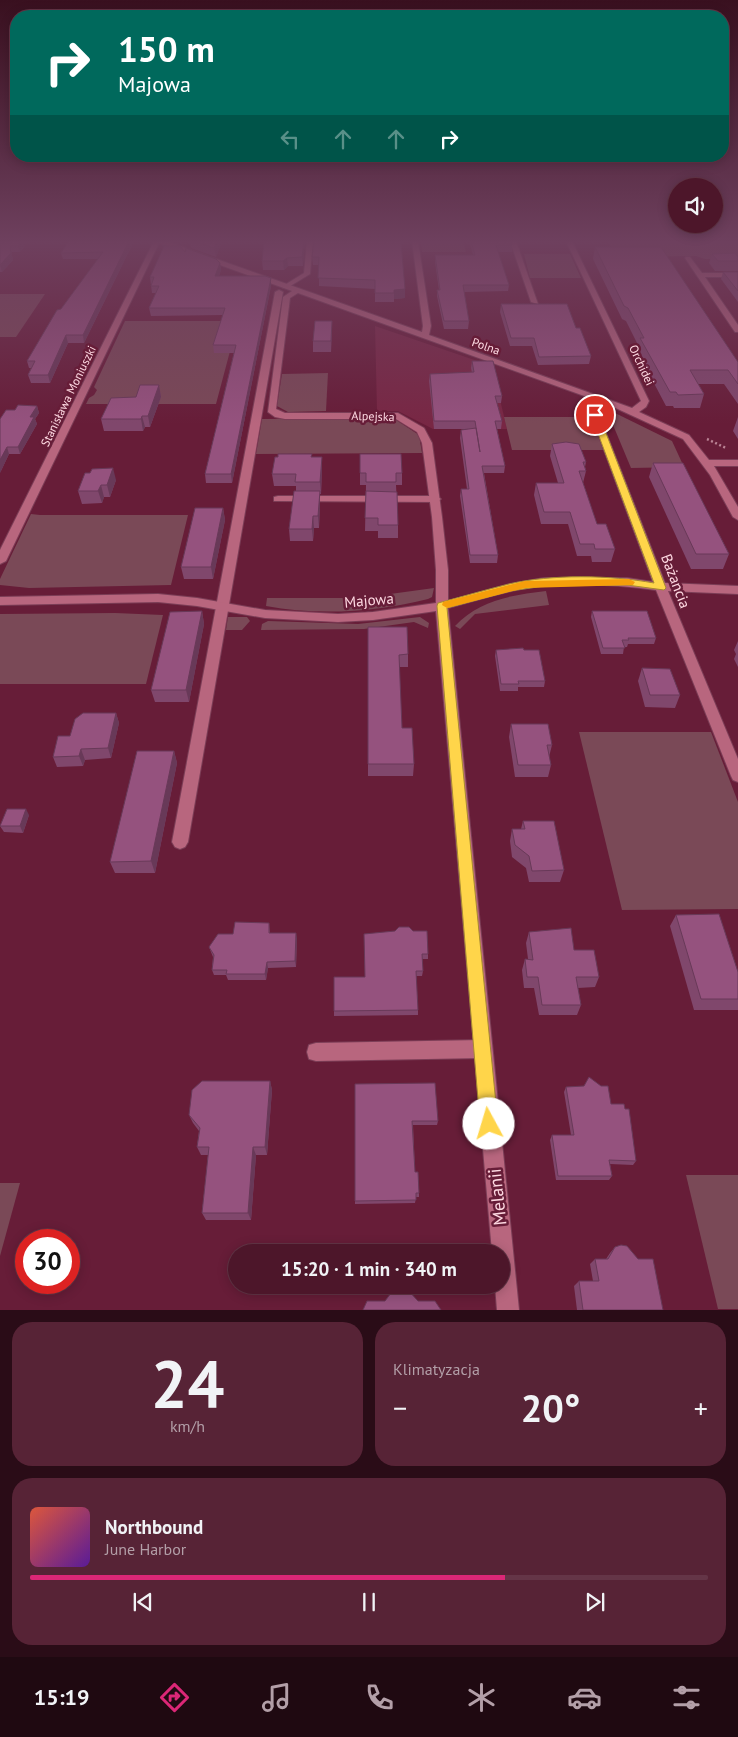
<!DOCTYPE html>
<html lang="pl">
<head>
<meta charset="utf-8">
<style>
	:root { --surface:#4d162a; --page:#572336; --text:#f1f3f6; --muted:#b39fa8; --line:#643547; --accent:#db2777 }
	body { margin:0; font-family:"PT Sans",sans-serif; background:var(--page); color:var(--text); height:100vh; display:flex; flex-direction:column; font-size:19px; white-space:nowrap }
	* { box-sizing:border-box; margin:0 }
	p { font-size:16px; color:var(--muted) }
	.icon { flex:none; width:28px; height:28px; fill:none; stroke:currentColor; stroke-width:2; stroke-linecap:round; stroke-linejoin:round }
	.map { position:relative; height:1310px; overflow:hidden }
	.sheet { display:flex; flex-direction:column; gap:12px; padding:12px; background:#2a0c17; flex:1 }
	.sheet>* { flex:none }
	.banner { position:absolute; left:10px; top:10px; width:719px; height:152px; border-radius:20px; box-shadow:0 2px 12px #0003,0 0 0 1px var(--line); background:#00695c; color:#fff; overflow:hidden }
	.tools { position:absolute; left:668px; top:178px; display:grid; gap:10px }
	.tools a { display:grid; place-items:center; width:55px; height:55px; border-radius:50%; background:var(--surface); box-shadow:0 2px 12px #0003,0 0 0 1px var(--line); font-size:25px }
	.speed { position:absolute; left:15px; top:1229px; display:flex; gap:10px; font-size:25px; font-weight:700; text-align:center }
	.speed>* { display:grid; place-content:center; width:65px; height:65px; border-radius:50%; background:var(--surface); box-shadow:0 2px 12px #0003,0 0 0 1px var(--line); line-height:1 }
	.speed .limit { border:8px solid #d22; background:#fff; color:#111 }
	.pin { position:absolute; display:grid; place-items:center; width:42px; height:42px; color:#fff; margin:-21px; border:2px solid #fff; border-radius:50%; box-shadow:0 1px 5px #0007 }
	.me { position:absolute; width:55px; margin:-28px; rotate:354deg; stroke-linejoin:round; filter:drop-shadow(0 0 4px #0008) }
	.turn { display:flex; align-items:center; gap:18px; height:105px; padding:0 25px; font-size:22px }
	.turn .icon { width:65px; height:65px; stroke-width:2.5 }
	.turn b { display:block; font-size:35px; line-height:42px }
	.lanes { display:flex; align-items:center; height:48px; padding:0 25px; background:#0003; justify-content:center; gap:25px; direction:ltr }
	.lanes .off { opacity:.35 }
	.big { font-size:38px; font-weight:700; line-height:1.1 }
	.sheet .card { flex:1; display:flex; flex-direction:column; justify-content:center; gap:8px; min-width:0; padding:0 18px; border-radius:20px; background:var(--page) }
	.sheet .dial { align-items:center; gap:0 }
	.dial b { font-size:65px; line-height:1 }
	.song { display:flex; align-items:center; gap:15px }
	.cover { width:60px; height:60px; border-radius:8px; background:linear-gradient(135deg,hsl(10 70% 55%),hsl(270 70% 35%)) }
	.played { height:5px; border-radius:2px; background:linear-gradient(90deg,var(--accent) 70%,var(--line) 70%) }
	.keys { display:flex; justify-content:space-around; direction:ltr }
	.heat { display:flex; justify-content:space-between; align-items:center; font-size:28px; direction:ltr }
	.sheet .tiles { flex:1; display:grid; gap:12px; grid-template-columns:1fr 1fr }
	.card:last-child { grid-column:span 2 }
	.trip { position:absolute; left:228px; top:1244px; width:282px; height:50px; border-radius:25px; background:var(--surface); box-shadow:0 2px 12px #0003,0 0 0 1px var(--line); font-weight:700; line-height:50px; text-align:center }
	.tabs { display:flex; height:80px; justify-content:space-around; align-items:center; background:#1f0911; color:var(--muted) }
	.tabs .icon { width:35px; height:35px }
	.tabs .active { color:var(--accent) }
	.tabs b { font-size:22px; color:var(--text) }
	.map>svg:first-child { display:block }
	.built { fill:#782744 }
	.green { fill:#7a4957 }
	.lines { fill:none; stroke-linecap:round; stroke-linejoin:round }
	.lane-casing { stroke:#7b3d56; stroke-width:2 }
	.street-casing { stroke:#7b3d56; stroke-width:2 }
	.path { stroke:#ba8495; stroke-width:2.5; stroke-dasharray:2 2.5; stroke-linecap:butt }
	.lane { fill:#b8667e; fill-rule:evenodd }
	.street { fill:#b8667e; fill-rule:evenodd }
	.wall { fill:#80476c }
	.shaded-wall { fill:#683958 }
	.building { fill:#95527e; stroke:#683958 }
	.route { fill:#ffd54a; stroke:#a68a30 }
	.slow { fill:#f59e0b }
	.labels { text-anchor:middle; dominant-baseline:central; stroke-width:5; stroke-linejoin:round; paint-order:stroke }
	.far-street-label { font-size:12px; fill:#fed9e2; stroke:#671d38 }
	.street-label { font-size:15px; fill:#fed9e2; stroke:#671d38 }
	.near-street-label { font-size:18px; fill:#fed9e2; stroke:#671d38 }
</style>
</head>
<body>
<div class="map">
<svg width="738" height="1310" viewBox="0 0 738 1310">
	<rect width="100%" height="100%" fill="#671d38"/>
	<path class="built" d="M375,326L492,366L507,429H433L398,411H377Z"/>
	<g class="green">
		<path d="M421,241H463L466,252H422Z"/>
		<path d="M608,241H738V259H705L696,256L618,257Z"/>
		<path d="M524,254H570L581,278H530Z"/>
		<path d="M0,294H45L16,337H0Z"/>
		<path d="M125,321H238L216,404H86L89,398L94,395L97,390L94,387Z"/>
		<path d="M328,373L326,411L288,412L277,406L282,374Z"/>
		<path d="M613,412L672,441L684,467L631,468L608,413Z"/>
		<path d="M504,417H591L604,450H512Z"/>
		<path d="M393,418L419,435L422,453L256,454L262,419Z"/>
		<path d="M31,514L40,515H188L171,585L29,588L0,585V579Z"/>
		<path d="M434,588L432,597L428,599C378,612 318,616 266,606L267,598H361Z"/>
		<path d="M546,591L549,605L475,614L460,629L455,626C479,600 512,595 546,591Z"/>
		<path d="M115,613L163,615L146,684H0V614Z"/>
		<path d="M228,617H247L250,621L242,630H226Z"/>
		<path d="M420,617L429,623L428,628L414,622L364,629L261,630L262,624L268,621L358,624Z"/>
		<path d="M579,732H711L738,802V909L622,910Z"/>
		<path d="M686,1175H738V1309H718Z"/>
		<path d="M0,1183H20L0,1256Z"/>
	</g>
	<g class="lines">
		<defs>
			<g id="lane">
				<path d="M307,241H313L310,274L287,288H283V286L304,273Z"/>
				<path d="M279,290L283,292L188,842L185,847L180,849L175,847L172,842L275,292Z"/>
				<path d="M278,496H436L441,499L436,502L274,501V497Z"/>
				<path d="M482,1040L489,1042L491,1049L489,1056L482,1058L316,1061L309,1059L307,1052L309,1045L316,1043Z"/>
			</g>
			<g id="street">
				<path d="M154,241H166L422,332L423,326L412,241H418L431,326L429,335L632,408L641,401L566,241H572L649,401L646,407L639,412L689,435L709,460H738V466H714L738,507V520L733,517L710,475L683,439L609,405L600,410L599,415L665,583L738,586V594L668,591L738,759V782L733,780L731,776L656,590C620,585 582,583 545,586C512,588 479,600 448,608L519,1310H497L495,1285H501V1252H492L436,611L373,620L338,622L265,618L197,606L158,602L0,605V597L158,594L197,598L265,610L338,614L373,612L436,603V570L432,517L422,443L417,432L396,419H285L275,417L268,412L283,297L292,291L159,243L6,561L0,564V550ZM298,293L601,402L593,407L591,415L653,582L627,578H544L510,584L448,601V570L442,517L432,443L424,428L398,413H285L276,409L290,298Z"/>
				<path d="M510,241H516L538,304L531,302Z"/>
				<path d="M686,257H690L702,273H738V277H705L738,325V332H735L685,258Z"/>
			</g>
		</defs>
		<use href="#lane" class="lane-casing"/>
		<use href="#street" class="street-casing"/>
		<path class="path" d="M707,439L726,448"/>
		<use href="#lane" class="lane"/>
		<use href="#street" class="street"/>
	</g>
	<g class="wall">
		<path d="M0,241H134L84,343H68L50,383H31L28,375L31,368H29L27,361L61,309L98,259H63L61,253L69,241H29L20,252H11L13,260L2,272H0Z"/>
		<path d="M190,241H222L216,257L191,248Z"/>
		<path d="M305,241L303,266H288L284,270H263L262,261Z"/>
		<path d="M314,241L405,298L394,299V302H375V289L319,286V265H313L312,257Z"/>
		<path d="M469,241H511L512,245V252H498L509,285L508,291L464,292L469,321L468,329H444L437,296V290H439L435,262V255H473Z"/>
		<path d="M595,247L738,362V404L724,384H698L704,394L700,408H674L673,406H666L637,351L638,345L626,321L622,319L593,259Z"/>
		<path d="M185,252L220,263L221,270L219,276L271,278V286L232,483H206L205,474L234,353H214L213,345L223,315L151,316L149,308L156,293H152L150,277Z"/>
		<path d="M712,254L738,257V271H715L709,263Z"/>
		<path d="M723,272H738V302L721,279Z"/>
		<path d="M501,304L576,328L591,356L589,364L538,365L532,346H510L500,312Z"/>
		<path d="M332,321L331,352H313V341Z"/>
		<path d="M472,361L502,396L501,403H497L502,421L501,429H497L505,466L504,473H484L498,555L497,563H470L460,496L461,489H467L460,438L461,430L472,429H434L429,381L430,374L472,373L471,368Z"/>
		<path d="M159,385L161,397L150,427H145L143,431H104L101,419L136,397Z"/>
		<path d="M37,406L39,413L35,419L37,424L20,454H9L0,473L15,410Z"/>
		<path d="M738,417V439L733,431Z"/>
		<path d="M552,444L586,462L585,467L586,471L583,483L597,524L615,549L611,562H592L591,556H577L568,524H541L534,495L536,483H558L550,456Z"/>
		<path d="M360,454L402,473V485H396L398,525V538H378V531H365L366,485H360Z"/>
		<path d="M312,457L322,468L321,494H320V503L319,528H314L313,541H290L289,529L296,491V486H274L272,474Z"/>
		<path d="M653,463L729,554L723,569H691L649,477Z"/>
		<path d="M116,480L110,497H104L102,503L82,504L78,491Z"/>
		<path d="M223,508L225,520L213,579H184L181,567Z"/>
		<path d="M202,611L204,624L189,702H155L151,690Z"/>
		<path d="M592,611L656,638L654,644H628L627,647H624L623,654H601L591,617Z"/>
		<path d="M368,627L408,654V667H399L402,728L414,764L413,776H368Z"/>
		<path d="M738,641V667L734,659L736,654L734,650Z"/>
		<path d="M496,650H524L545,681L544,687H518V691H500L495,656Z"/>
		<path d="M642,668L680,695L675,708L645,707L638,681Z"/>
		<path d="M116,713L119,723L111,758L85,760L83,766L57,767L53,757Z"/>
		<path d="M511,724L552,745L549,757L551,765L548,777H515L509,737Z"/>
		<path d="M174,751L177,763L155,873H115L110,862Z"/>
		<path d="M29,815L23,833L4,832L0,826Z"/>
		<path d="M523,821L564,870L560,882H529L526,868L512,857L510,841L512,829H521Z"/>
		<path d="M676,915L738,972V1010H694L670,926Z"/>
		<path d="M269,923L270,933L297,938L296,967L268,968L266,980H228L226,975H214L212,970L213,957L209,947L233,934Z"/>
		<path d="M395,931L428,954V959H422L423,971L422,976H416L418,1010V1015L334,1016V1011L365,977Z"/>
		<path d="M529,932L574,950L599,977L595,987L578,988L581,1005L577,1015H539L534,988H524L522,970L525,959H528L526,943Z"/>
		<path d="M270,1081L272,1090L267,1155H256L251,1220H206L202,1213L208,1155H201L197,1147L199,1131L193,1123L189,1115Z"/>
		<path d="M355,1084L438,1121L437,1125H413L415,1172L419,1193V1197H416L415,1203L355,1204Z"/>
		<path d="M566,1087L611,1104L636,1161L633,1165L610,1164L612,1176L609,1180H556L550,1140L552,1135H571L564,1092Z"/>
		<path d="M615,1247L663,1310H577L574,1286L579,1281H593L590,1264L595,1259H606L610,1253Z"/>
	</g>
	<g class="shaded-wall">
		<path d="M22,241H29L20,252L18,246Z"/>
		<path d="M129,241H134L84,343L83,335Z"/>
		<path d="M217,241H222L216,257L214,248Z"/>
		<path d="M304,241H305L303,266L302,257Z"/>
		<path d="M10,246L13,260L2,272L0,265Z"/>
		<path d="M287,258L288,266L284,270L283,261Z"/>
		<path d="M220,263L221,270L216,284L215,276Z"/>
		<path d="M271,278V286L232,483L231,474Z"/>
		<path d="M405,289V298L394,299V290Z"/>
		<path d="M332,321V332L331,352V341Z"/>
		<path d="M66,335L68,343L50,383L48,375Z"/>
		<path d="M159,385L161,397L150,427L148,416Z"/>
		<path d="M37,406L39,413L35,419L37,424L20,454L18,447L30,417Z"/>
		<path d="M142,416L145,427L143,431L141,419Z"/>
		<path d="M7,447L9,454L0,473V460Z"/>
		<path d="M322,457V468L321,494L320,482Z"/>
		<path d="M113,468L116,480L110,497L107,485Z"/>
		<path d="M101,485L104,497L102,503L98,491Z"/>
		<path d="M320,491V503L319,528L318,516Z"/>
		<path d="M223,508L225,520L213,579L211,567Z"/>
		<path d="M313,516L314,528L313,541L312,529Z"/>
		<path d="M202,611L204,624L189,702L186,690Z"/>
		<path d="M116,713L119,723L111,758L108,748Z"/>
		<path d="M81,749L85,760L83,766L79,756Z"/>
		<path d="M174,751L177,763L155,873L151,861Z"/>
		<path d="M26,809L29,815L23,833L20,826Z"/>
		<path d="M296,933L297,938L296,967L295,961Z"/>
		<path d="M267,962L268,968L266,980L265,974Z"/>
		<path d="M270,1081L272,1090L267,1155L265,1147Z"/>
		<path d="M253,1147L256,1155L251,1220L248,1213Z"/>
	</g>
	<g class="building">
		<path d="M0,241H22L18,246H10L11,253L0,265Z"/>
		<path d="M69,241H129L83,335H66L48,375H28L35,361H27L57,310L61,309L103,252L61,253Z"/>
		<path d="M194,241H217L214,248Z"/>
		<path d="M264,241H304L302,257L287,258L283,261H262Z"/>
		<path d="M314,241H399L401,242L405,289L394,290V293H375V280L318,278L319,257H312Z"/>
		<path d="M471,241H511L512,245H496L509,285H463L469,321H444L437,290H440L435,255H475Z"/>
		<path d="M164,246H180L185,252L186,248L216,259L220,263L215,276H265L271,278L231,474H205L236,345H213L225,308H149L159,286H151L154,277H150Z"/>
		<path d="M595,247H661L738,362V384L728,370H690L704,394L678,395L676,392H670L640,338H644L628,308L624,306Z"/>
		<path d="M735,253L738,257V261H718L712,254Z"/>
		<path d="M723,272H738V291Z"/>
		<path d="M501,304H567L576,328H580L591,356L539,357L534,338H511Z"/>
		<path d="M315,321H332L331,341H313Z"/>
		<path d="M472,361H493L502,396H495L502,421H495L505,466H482L498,555H470L461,489H469L461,430L476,428L480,452L475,421H434L430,374L474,372Z"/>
		<path d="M140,385H159L148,416H142L141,419H101L111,398L136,397Z"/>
		<path d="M18,405L37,406L30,417H34L18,447H7L0,460V419L6,410H15Z"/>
		<path d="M566,442L579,444L586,462H583L586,471H579L597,524H606L615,549H595L594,544H580L570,512H544L536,483H564L552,444Z"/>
		<path d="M278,454H312L311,457H322L320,482H295L296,474H272L275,457H278Z"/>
		<path d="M360,454H401L402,473H396V482H366V473H360Z"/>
		<path d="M653,463H683L729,554H696Z"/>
		<path d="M113,468L107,485H101L98,491H78L85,473H90L92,469Z"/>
		<path d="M294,491H320L318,516H313L312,529H289Z"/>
		<path d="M366,491L397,492L398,525H378V518H365Z"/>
		<path d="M195,508H223L211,567H181Z"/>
		<path d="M202,611L186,690H151L170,612Z"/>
		<path d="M592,611H647L656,638H628L629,640H622L625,648H603Z"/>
		<path d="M368,627H407L408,654L399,655L402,728H412L414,764H368Z"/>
		<path d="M523,648L524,650H539L545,681H518L519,684H501L496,650Z"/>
		<path d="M642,668L670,669L680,695H650Z"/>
		<path d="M83,713H116L108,748L81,749L79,756L53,757L58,736H70L75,719Z"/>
		<path d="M511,724H548L552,745H547L551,765H518Z"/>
		<path d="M137,751H174L151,861L110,862Z"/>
		<path d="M7,809H26L20,826H0Z"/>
		<path d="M523,821H554L564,870L532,871L529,856L515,845L512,829H525Z"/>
		<path d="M719,914L738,972V999H701L676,915Z"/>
		<path d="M235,922L269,923V933H296L295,961L267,962L265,974H226L227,970H212L214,955L209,947L218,934H233Z"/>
		<path d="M399,927H409L413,931H427L428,954H422L423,971H416L418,1010L334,1011V977H365L364,934L395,931Z"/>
		<path d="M571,928L574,950H594L599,977H576L581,1005H542L538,977H527L525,959L533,960L529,932Z"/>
		<path d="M589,1077L601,1086H608L611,1104H624L625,1109H629L636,1161L609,1160L612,1176H558L552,1135H574L566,1087L584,1086Z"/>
		<path d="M202,1081H270L265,1147H253L248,1213H202L209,1147H197L200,1128L189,1115L192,1090Z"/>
		<path d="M435,1083L438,1121H412L415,1172H418L419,1193H416V1200L355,1201V1084Z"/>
		<path d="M621,1245L627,1246L638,1259H653L663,1310H583L579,1281H599L595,1259H608L615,1247Z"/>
		<path d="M400,1287L407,1289L418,1301H435L441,1310H363L367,1301H385L394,1289Z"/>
	</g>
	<linearGradient id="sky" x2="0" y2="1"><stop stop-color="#39101f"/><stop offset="0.57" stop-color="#6e405e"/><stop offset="1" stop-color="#6e405e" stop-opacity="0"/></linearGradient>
	<rect width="738" height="424" fill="url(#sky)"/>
	<path class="route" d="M595,412L599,415L666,588L664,590L627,585L544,586L510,591L447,608L498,1124L496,1130L489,1132L483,1130L480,1124L437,606L438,603C461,597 485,590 509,584C552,574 610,575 654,583L591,415Z"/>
	<path class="slow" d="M629,579L635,582L633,585L525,588L447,608L442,605L443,602L525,581Z"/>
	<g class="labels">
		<g class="far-street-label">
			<text transform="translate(486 346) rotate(19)">Polna</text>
			<text transform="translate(642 365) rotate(65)">Orchidei</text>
			<text transform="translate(68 396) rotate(-64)">Stanisława Moniuszki</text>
			<text transform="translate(373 416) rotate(2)">Alpejska</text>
		</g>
		<g class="street-label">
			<text transform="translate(676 581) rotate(69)">Bażancia</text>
			<text transform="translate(369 600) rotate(-5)">Majowa</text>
		</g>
		<g class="near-street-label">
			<text transform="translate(497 1197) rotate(-96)">Melanii</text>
		</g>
	</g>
</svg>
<div class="tools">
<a><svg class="icon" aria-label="sound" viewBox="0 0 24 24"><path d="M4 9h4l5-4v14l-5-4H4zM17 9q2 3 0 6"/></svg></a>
</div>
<div class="speed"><div class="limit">30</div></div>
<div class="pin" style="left:595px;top:415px;background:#d93025"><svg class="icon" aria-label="arrive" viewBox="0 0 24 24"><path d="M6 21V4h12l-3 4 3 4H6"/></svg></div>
<svg class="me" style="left:489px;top:1124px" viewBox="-20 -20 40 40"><circle r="19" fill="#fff"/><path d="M0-13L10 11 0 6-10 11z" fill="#ffd54a"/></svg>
<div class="trip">15:20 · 1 min · 340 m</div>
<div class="banner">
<div class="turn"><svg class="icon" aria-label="right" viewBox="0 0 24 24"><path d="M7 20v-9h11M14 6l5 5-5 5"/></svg><div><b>150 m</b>Majowa</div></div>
<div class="lanes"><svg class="icon off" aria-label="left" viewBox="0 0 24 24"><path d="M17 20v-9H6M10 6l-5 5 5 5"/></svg><svg class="icon off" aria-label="ahead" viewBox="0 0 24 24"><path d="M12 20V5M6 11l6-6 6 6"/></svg><svg class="icon off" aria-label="ahead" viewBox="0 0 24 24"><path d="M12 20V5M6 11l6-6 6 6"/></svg><svg class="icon" aria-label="right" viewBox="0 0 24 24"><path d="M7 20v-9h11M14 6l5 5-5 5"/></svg></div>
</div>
</div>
<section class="sheet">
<div class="tiles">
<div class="card dial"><b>24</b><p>km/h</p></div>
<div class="card"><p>Klimatyzacja</p>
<div class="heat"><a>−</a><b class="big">20°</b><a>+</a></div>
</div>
<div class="card">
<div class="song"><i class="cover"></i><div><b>Northbound</b><p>June Harbor</p></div></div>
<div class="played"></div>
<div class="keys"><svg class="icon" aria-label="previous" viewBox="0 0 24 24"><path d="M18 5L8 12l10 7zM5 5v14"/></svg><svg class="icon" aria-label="pause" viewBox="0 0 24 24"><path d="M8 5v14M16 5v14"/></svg><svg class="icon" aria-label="next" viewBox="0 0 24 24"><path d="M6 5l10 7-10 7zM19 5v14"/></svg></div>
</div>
</div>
</section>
<nav class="tabs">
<b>15:19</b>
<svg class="icon active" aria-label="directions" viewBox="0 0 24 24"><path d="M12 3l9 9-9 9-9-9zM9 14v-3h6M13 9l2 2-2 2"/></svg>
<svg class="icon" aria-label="music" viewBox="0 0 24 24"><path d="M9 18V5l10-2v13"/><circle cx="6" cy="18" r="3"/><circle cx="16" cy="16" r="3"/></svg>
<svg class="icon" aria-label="phone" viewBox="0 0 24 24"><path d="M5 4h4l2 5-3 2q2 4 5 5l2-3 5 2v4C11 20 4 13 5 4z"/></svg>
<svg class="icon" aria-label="climate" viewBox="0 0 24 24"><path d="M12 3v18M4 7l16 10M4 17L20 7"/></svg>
<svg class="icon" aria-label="car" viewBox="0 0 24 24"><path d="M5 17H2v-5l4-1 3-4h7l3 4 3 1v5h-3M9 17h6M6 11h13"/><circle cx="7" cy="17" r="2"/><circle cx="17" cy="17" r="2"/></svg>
<svg class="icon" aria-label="filters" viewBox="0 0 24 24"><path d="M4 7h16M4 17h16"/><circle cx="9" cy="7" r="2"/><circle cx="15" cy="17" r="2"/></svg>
</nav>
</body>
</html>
